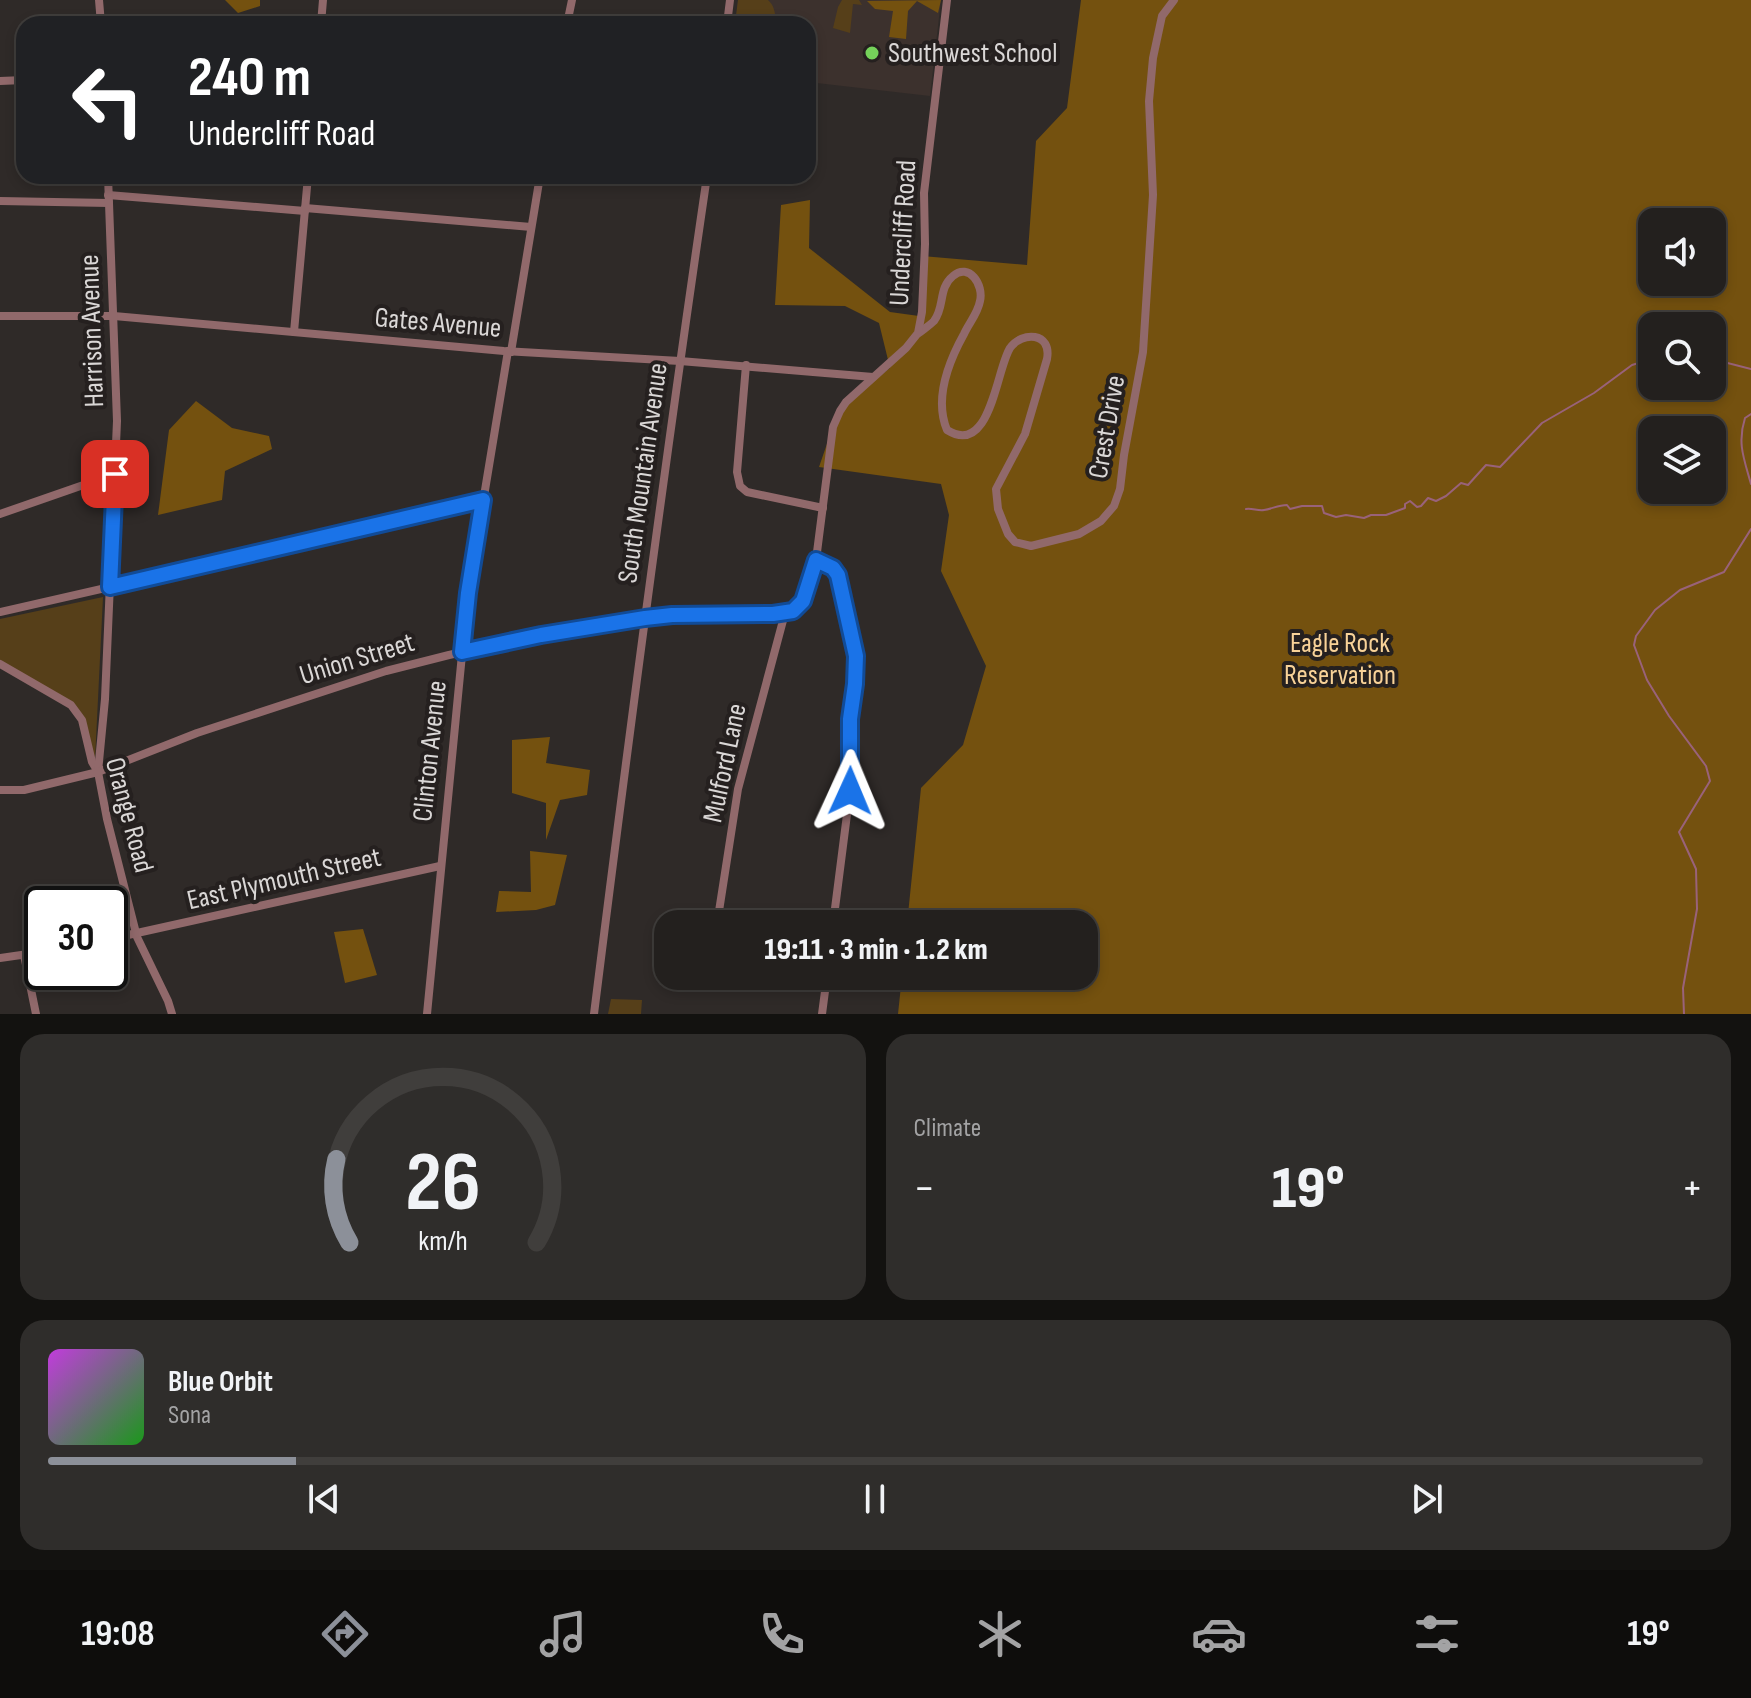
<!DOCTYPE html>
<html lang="en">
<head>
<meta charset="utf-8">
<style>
	:root { --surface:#23201e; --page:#2f2d2b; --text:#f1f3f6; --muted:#a3a3a4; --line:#403e3c; --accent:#8c9099 }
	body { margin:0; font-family:"Sofia Sans Condensed",sans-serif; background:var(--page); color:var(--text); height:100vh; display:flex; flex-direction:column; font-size:30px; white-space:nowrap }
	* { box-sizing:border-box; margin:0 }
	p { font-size:26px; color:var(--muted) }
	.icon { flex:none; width:44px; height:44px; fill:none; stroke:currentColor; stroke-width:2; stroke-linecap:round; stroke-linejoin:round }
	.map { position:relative; height:1014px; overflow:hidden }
	.details { display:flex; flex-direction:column; gap:20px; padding:20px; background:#131210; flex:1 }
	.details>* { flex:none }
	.top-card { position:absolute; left:16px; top:16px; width:800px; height:168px; border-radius:24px; box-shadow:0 4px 12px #0003,0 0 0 2px var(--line); background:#202124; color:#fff; overflow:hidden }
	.buttons { position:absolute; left:1638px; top:208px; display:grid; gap:16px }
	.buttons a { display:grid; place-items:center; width:88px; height:88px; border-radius:16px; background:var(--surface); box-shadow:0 4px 12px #0003,0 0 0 2px var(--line); font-size:40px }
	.speed { position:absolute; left:24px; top:886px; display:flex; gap:16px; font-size:40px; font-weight:700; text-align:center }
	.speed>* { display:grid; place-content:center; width:104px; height:104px; border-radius:50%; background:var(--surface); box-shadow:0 4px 12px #0003,0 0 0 2px var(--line); line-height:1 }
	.speed .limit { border:4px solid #111; border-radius:12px; background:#fff; color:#111 }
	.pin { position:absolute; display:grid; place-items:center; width:68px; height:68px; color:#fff; margin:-34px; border-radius:16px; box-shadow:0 4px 12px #0006 }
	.me { position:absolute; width:88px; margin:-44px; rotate:1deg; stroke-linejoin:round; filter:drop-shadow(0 0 6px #0008) }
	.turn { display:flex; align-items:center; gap:28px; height:168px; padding:0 40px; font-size:36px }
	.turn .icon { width:104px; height:104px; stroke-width:2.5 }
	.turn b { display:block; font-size:56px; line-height:68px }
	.big { font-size:60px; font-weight:800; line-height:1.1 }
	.details .tile { flex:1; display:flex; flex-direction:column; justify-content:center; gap:12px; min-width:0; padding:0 28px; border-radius:24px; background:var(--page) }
	.details .dial { align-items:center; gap:0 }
	.dial svg { height:208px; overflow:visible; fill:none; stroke:var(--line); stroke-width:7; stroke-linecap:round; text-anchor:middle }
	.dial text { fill:var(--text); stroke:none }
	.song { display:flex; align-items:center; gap:24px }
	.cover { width:96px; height:96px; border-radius:12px; background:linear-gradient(135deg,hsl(290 70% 55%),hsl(120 70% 35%)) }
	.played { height:8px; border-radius:4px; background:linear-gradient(90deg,var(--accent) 15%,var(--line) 15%) }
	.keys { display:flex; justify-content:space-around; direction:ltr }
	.heat { display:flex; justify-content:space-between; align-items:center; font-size:44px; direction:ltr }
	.details .tiles { flex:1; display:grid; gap:20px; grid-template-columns:1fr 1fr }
	.tile:last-child { grid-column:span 2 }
	.trip { position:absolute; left:654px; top:910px; width:444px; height:80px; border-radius:24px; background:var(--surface); box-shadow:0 4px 12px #0003,0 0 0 2px var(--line); font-weight:800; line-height:80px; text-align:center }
	.tabs { display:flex; height:128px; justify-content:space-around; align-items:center; background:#0e0d0c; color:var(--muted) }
	.tabs .icon { width:56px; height:56px }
	.tabs .on { color:var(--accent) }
	.tabs b { font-size:36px; color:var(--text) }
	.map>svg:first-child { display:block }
	.built { fill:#3c312d }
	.green { fill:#563f19 }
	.forest { fill:#74510f; fill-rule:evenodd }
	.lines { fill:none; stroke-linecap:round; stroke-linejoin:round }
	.stream { stroke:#99627a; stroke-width:2 }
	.minor { stroke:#91696b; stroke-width:8 }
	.route-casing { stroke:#114b97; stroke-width:20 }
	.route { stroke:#1a73e8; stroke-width:14 }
	.poi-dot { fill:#75d25a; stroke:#25201f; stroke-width:3 }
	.labels { text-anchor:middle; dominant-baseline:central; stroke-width:8; stroke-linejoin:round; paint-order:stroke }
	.poi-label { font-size:28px; fill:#dad7d6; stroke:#25201f; text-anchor:start }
	.street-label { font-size:28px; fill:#dad7d6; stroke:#25201f }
	.park-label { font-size:28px; fill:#f8d298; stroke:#25201f }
</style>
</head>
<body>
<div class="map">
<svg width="1751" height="1014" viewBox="0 0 1751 1014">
	<rect width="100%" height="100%" fill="#2f2a28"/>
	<path class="built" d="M738,0H941L930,96L808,82V24H735Z"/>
	<g class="green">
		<path d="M738,0H768C775,6 776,16 775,24H735Z"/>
		<path d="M842,0H859L862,5L853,4L850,33L833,28L838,7Z"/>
		<path d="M103,597L95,760L82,720L71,705L0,664V619Z"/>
		<path d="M611,999L642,1000L641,1014H608Z"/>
	</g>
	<g class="forest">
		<path d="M225,0H260V6L238,13Z"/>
		<path d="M941,0L938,13L917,1L908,11L906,39L889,37L893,11L875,9L867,1Z"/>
		<path d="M1081,0H1751V1014H898L902,976H1084V924H907L921,788L963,745L986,666L941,571L949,515L941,484L819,467L839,409L890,368L879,323L845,306L775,305L781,205L810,200L809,248L890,312L919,316L922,256L1027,265L1036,141L1067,108ZM1652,222H1712V282H1652ZM1652,326H1712V386H1652ZM1652,430H1712V490H1652Z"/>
		<path d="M196,401L232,428L269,436L272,449L225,471L222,500L158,515L169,430Z"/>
		<path d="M550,737L546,763L590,770L587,795L560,800L546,840V803L512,793V740Z"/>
		<path d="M530,851L567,855L555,905L536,910L496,912L499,891L531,892Z"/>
		<path d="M363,929L377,975L345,983L334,932Z"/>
	</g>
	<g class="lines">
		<g class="stream">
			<path d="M1712,359L1751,369"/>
			<path d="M1751,414L1745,418C1737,443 1744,459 1751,484"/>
			<path d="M1246,509C1252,508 1258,511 1264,510C1272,509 1278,505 1287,505L1290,509L1302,506H1322L1324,513L1336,517L1346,515L1364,518L1371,515H1386L1405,508V504L1410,501L1417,507L1421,506L1428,498L1436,501L1446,496L1461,483L1468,485L1486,465L1500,467L1542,423L1594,393L1632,365L1652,359"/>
			<path d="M1684,1014L1683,988L1697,909L1696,869L1679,832L1710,781L1706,766L1669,716L1647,680L1634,645L1636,636L1655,610L1680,590L1724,572L1751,529"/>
		</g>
		<g class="minor">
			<path d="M99,0L101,24"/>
			<path d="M321,24L323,0"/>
			<path d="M567,24L572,0"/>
			<path d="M727,24L730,0"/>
			<path d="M0,81L24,80"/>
			<path d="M108,195L305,211"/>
			<path d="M0,201L109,203"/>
			<path d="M305,208L531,227"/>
			<path d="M0,316H114L504,351L680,361L873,377"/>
			<path d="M294,332L308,176"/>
			<path d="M919,333C924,329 930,325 934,321C945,307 938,288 953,276C969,262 984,285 980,301C978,313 969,323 964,334C949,361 934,399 947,430C991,457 996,370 1010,348C1022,331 1052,332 1047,359L1025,434L996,489L998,509L1008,534L1015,542L1031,546L1079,534L1101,521L1114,506L1120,489L1124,455L1143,352L1153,195L1149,101L1153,58L1162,16L1174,0"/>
			<path d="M511,352L540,176"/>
			<path d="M746,365L737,472L740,486L747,492L823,508"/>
			<path d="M0,514L115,474"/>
			<path d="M816,560L833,568L838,575L856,656V669L850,719V791L833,924"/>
			<path d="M0,612L403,520L483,500"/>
			<path d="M0,664L71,705L82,720L92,762L98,772L107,819L137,937L168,1001L172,1014"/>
			<path d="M98,772L105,699L117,421L108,176"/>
			<path d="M0,790H24L98,772L197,733L386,671L449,655L521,639L645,618L672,615L785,613L793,611L800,606L806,593L816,560L833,427L840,411L846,402L906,348L918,333L922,312L925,244L924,193L947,0"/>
			<path d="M717,924L738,789L785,613"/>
			<path d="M110,939L440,866"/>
			<path d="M24,955L36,1014"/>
			<path d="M0,958L42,952"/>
			<path d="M427,1014L468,593L508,351"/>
			<path d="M594,1014C629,734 666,455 707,176"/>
			<path d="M822,1014L827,976"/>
		</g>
	</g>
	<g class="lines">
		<defs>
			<path id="route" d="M115,474L110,587L483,500L468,593L462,652L541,635L645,618L672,615L773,614L793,611L803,601L816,560L833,568L838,575L856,656L855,684L850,719V791"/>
		</defs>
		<use href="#route" class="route-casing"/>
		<use href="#route" class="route"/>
	</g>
	<circle class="poi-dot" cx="872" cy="53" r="8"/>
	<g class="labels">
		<g class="poi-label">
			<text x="888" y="53">Southwest School</text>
		</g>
		<g class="street-label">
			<text transform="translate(903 233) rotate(-87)">Undercliff Road</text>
			<text transform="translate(438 323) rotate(5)">Gates Avenue</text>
			<text transform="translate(92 331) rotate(-92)">Harrison Avenue</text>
			<text transform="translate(1107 427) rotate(-80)">Crest Drive</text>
			<text transform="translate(643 473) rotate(-82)">South Mountain Avenue</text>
			<text transform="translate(357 659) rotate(-17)">Union Street</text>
			<text transform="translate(430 751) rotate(-84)">Clinton Avenue</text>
			<text transform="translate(725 763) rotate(-78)">Mulford Lane</text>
			<text transform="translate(129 815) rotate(75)">Orange Road</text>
			<text transform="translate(284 879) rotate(-13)">East Plymouth Street</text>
		</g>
		<g class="park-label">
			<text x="1340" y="643">Eagle Rock<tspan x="1340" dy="32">Reservation</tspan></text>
		</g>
	</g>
</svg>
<div class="buttons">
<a><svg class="icon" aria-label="sound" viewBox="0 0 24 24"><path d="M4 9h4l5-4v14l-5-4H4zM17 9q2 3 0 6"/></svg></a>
<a><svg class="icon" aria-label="search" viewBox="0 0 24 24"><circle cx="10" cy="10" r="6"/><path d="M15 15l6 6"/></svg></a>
<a><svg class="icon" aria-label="layers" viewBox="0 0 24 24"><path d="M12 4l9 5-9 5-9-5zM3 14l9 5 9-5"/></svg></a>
</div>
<div class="speed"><div class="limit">30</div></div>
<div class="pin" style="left:115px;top:474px;background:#d93025"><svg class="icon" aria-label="arrive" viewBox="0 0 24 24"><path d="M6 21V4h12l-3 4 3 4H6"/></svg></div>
<svg class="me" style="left:850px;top:791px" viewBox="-20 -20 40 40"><path d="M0-17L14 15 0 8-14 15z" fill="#1a73e8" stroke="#fff" stroke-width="4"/></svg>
<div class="trip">19:11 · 3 min · 1.2 km</div>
<div class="top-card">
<div class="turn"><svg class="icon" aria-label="left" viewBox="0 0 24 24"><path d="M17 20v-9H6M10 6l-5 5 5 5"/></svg><div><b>240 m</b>Undercliff Road</div></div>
</div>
</div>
<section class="details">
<div class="tiles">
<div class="tile dial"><svg viewBox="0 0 100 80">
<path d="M14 69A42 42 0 1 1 86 69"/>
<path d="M14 69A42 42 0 0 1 9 37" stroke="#8c9099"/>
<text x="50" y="56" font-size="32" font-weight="700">26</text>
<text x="50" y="72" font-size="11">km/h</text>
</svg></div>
<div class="tile"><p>Climate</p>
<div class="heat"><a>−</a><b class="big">19°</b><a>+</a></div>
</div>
<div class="tile">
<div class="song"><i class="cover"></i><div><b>Blue Orbit</b><p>Sona</p></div></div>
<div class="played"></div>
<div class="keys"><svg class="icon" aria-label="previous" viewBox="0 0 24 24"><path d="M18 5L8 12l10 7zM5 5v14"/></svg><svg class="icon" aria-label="pause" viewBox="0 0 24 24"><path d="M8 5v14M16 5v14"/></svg><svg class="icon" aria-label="next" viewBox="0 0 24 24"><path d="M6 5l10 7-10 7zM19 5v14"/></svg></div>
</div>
</div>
</section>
<nav class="tabs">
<b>19:08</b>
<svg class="icon on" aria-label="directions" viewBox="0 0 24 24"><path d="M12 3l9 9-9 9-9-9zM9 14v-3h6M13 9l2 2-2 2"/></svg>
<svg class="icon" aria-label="music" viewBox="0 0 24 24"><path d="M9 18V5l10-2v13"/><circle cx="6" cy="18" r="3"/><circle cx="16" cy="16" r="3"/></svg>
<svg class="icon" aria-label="phone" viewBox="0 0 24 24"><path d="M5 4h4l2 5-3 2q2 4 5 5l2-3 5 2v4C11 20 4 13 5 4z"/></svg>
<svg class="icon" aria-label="climate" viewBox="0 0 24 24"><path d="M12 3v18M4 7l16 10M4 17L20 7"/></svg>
<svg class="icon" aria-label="car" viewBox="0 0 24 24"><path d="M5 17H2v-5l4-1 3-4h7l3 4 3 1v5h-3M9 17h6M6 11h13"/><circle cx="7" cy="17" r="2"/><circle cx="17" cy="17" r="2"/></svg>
<svg class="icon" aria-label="filters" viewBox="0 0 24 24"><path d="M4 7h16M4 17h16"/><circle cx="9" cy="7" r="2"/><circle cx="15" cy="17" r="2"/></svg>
<b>19°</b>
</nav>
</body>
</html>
